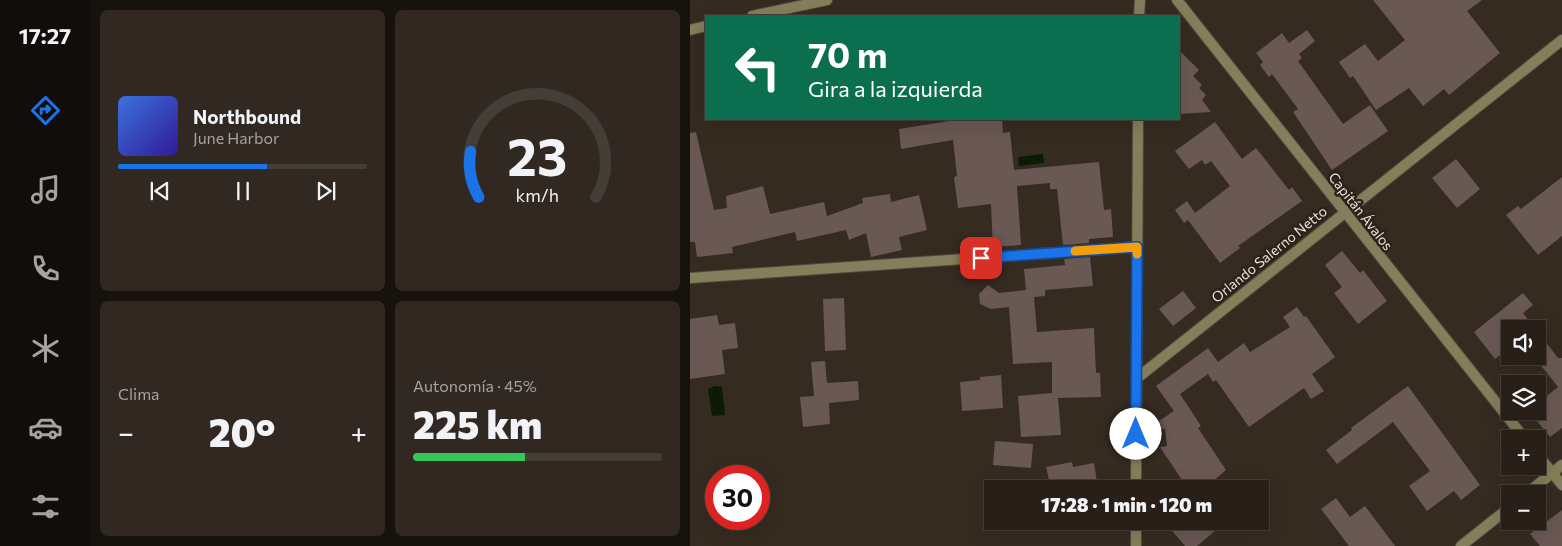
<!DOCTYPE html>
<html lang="es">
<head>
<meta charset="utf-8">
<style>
	:root { --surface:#282018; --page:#302821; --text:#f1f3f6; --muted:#a5a3a2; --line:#443e37; --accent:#1a73e8 }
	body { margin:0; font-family:Commissioner,sans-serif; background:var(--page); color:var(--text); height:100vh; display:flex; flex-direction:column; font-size:19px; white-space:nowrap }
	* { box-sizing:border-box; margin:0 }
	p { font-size:16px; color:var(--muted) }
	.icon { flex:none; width:28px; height:28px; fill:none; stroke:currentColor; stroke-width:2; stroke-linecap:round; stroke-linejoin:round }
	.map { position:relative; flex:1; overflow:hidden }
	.side { display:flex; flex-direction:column; gap:10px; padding:10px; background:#16120d; width:600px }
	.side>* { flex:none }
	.banner { position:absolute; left:15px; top:15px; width:475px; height:105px; border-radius:0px; box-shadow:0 5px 20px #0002,0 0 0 1px var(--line); background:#0b6e4f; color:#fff; overflow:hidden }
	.controls { position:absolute; left:811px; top:320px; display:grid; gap:10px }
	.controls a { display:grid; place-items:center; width:45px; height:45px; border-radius:0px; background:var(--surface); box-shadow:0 5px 20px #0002,0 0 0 1px var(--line); font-size:25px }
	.speed { position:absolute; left:15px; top:465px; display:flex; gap:10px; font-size:25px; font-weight:700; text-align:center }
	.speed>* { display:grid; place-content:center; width:65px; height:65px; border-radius:50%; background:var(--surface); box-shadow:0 5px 20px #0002,0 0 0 1px var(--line); line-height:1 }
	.speed .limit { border:8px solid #d22; background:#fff; color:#111 }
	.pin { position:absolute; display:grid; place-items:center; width:42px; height:42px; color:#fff; margin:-21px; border-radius:10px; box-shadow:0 2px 8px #0006 }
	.me { position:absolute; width:55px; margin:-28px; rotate:0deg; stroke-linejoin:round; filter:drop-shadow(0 0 4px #0008) }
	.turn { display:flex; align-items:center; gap:18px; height:105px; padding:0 20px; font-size:22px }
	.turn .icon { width:65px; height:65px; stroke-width:2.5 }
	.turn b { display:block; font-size:35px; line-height:42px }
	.big { font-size:38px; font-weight:800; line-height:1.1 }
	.side .card { flex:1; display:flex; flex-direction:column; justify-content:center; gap:8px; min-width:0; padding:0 18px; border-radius:8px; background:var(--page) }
	.side .dial { align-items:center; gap:0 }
	.dial svg { height:130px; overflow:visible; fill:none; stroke:var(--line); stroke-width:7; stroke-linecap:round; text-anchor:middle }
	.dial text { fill:var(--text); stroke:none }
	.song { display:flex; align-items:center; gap:15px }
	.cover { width:60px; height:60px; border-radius:8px; background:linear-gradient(135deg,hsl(220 70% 55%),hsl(250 70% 35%)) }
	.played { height:5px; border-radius:2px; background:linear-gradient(90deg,var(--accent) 60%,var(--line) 60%) }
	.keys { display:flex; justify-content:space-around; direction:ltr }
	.heat { display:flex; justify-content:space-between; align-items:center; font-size:28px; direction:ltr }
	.charge { height:8px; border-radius:4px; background:linear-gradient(90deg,#34c759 45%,var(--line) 0) }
	.side .tiles { flex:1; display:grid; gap:10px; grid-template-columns:repeat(2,1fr) }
	.trip { position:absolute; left:294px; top:480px; width:285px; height:50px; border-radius:0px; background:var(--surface); box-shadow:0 5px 20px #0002,0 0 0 1px var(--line); font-weight:800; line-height:50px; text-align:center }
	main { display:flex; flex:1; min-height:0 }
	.menu { display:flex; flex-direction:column; width:90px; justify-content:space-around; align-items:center; background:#100d0a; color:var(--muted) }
	.menu .icon { width:35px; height:35px }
	.menu .current { color:var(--accent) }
	.menu b { font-size:22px; color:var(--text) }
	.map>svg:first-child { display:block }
	.water { fill:#0c1b04 }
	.building { fill:#6a5854 }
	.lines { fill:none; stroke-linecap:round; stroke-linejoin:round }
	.minor-casing { stroke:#53493e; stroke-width:12 }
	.minor { stroke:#837f5a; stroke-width:10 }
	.route-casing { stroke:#114b97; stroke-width:12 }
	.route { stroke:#1a73e8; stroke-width:9 }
	.slow { stroke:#f59e0b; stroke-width:9 }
	.labels { text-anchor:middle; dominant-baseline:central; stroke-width:5; stroke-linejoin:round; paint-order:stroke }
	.street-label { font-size:14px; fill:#ece5de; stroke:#2c2217 }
</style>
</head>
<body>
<main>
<nav class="menu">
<b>17:27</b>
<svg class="icon current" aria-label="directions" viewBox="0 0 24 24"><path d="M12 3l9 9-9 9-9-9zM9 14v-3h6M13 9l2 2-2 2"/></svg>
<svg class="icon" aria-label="music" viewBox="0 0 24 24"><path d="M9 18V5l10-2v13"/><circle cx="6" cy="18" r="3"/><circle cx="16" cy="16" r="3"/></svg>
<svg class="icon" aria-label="phone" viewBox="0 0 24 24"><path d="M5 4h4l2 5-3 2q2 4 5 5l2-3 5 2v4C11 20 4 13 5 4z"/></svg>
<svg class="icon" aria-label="climate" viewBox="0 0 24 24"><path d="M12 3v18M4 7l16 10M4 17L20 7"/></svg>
<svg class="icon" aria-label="car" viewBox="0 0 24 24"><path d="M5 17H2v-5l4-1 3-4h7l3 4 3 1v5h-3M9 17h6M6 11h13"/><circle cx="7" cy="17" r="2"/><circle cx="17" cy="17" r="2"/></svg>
<svg class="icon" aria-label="filters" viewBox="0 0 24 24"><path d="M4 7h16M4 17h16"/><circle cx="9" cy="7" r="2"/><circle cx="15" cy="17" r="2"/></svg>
</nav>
<section class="side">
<div class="tiles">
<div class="card">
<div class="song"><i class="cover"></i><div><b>Northbound</b><p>June Harbor</p></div></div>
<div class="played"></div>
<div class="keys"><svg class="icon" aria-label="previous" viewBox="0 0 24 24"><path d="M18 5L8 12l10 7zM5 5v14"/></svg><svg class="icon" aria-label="pause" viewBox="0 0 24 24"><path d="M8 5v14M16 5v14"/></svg><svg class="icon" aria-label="next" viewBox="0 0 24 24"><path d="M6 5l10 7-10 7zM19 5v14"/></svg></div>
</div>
<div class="card dial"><svg viewBox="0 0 100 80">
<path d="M14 69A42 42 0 1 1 86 69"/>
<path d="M14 69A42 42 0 0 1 9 41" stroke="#1a73e8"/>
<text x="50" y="56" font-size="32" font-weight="700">23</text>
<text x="50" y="72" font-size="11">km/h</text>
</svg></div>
<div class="card"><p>Clima</p>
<div class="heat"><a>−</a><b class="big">20°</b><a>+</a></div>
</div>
<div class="card"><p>Autonomía · 45%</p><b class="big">225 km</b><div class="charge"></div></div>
</div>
</section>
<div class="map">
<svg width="872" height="546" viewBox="0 0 872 546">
	<rect width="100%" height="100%" fill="#362b20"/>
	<g class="water">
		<path d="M353,154L354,163L329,166L328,157Z"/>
		<path d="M25,386L32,387L35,415L22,416L18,389Z"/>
	</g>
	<g class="building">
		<path d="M683,0H792L777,11L810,53L759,95L754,89L733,106L719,88L686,110L663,76L660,78L649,62L675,44L688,61L715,40Z"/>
		<path d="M617,30L625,41L609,54L612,58L608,61L653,124L680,105L698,131L642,170L603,112L608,109L582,74L579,77L570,65L573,62L566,53L592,33L599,43Z"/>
		<path d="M489,50L509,70L503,76L512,85L509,88L516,95L512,100L521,112L489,114Z"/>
		<path d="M272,119H312L313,133L320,132L324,170L409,162L414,210L421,209L423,237L399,239V243L373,245L367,189H360V183L327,186L331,245L303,247L301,204L268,208L264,177L267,176L263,140L211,149L209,129Z"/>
		<path d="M525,122L552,159L566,148L599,190L602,187L612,201L548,246L550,248L530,263L498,220L494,223L485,210L497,201L505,213L540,186L521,161L515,165L512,160L499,169L485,151Z"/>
		<path d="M6,132L24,210L37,208L36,196L73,186L80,214L134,202L137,216L173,203L172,198L200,194L201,202L229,195L237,230L209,237L212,250L181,257L176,233L159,240L156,230L107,241L105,232L42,247L43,253L7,257L5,242H0V133Z"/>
		<path d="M766,159L790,189L767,208L742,178Z"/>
		<path d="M872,177V236L848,255L816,215L828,206L831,209Z"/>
		<path d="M652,251L670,273L673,270L697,301L668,324L644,293L652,287L635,265Z"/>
		<path d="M400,257L403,286L355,290V296L344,297L347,332L404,328L406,373H410L411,397L368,398L371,435L331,437L328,396L362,393V362L323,364L319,307L301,309L290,304L289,294L298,285L309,293L336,290L334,269L375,265L374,259Z"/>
		<path d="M493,291L506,308L483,326L469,309Z"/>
		<path d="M833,293L843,305L833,313L845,329H820V347L805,359L784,332Z"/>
		<path d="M154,298L156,350L135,351L133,299Z"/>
		<path d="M607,307L614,317L616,316L645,357L622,374L634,391L621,399L614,388L559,427L526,380L523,382L518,374L490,394L511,426L508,428L536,470L522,482L527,489H498L470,447L477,446L475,429L455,430L484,411L466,386L518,348L528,362L554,343L560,352L600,327L593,317Z"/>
		<path d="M27,315L29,325L45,323L48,348L32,350L35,374L0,379V319Z"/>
		<path d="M848,332L868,358H872V428L860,437L839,411H848V403L868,387L845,358L835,366L828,356H848Z"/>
		<path d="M135,361L137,383L168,381L169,400L139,403L140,424L113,427L110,397L124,396L121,362Z"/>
		<path d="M311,375L313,408L272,411L270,382L290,380V377Z"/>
		<path d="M718,386L790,485L771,500L764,491L737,511L719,486L740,471L703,422L647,464L636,450L662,430L661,428Z"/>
		<path d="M305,441L343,444L341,468L303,465Z"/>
		<path d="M382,462L383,467L404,463L407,482L375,489H361L356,467Z"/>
		<path d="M646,498L660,517L675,506L705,546H659L631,509Z"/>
		<path d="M872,510V546H850L840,534Z"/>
		<path d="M474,521H537L507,546H495Z"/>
	</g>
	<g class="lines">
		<defs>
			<g id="minor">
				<path d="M487,0L835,439"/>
				<path d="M62,16L137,0"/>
				<path d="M449,16L450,0"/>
				<path d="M0,30L16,26"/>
				<path d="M0,278L447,247"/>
				<path d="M446,379L872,40"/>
				<path d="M848,455L872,485"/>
				<path d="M446,489L448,119"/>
				<path d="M836,494L872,465"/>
				<path d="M446,521V546"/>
				<path d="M771,546L820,507"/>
			</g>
		</defs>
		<use href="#minor" class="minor-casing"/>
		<use href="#minor" class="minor"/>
	</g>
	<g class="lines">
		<defs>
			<path id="route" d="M291,258L447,247L446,434"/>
		</defs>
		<use href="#route" class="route-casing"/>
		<use href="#route" class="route"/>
		<path class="slow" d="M385,251L447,247V254"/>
	</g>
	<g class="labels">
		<g class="street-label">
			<text transform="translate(671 211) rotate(52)">Capitán Ávalos</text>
			<text transform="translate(579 254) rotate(-39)">Orlando Salerno Netto</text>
		</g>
	</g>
</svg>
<div class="controls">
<a><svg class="icon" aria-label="sound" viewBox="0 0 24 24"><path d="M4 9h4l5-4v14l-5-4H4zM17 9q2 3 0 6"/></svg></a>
<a><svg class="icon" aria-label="layers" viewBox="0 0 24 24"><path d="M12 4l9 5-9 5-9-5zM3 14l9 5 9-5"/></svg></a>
<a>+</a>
<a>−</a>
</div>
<div class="speed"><div class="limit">30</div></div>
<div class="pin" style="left:291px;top:258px;background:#d93025"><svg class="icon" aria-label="arrive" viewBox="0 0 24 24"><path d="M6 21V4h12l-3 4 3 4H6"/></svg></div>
<svg class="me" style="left:446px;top:434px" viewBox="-20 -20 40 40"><circle r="19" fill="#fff"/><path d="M0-13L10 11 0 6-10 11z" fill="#1a73e8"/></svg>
<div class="trip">17:28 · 1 min · 120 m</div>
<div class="banner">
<div class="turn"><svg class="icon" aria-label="left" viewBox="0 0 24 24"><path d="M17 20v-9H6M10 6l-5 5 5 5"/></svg><div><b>70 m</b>Gira a la izquierda</div></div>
</div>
</div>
</main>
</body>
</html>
